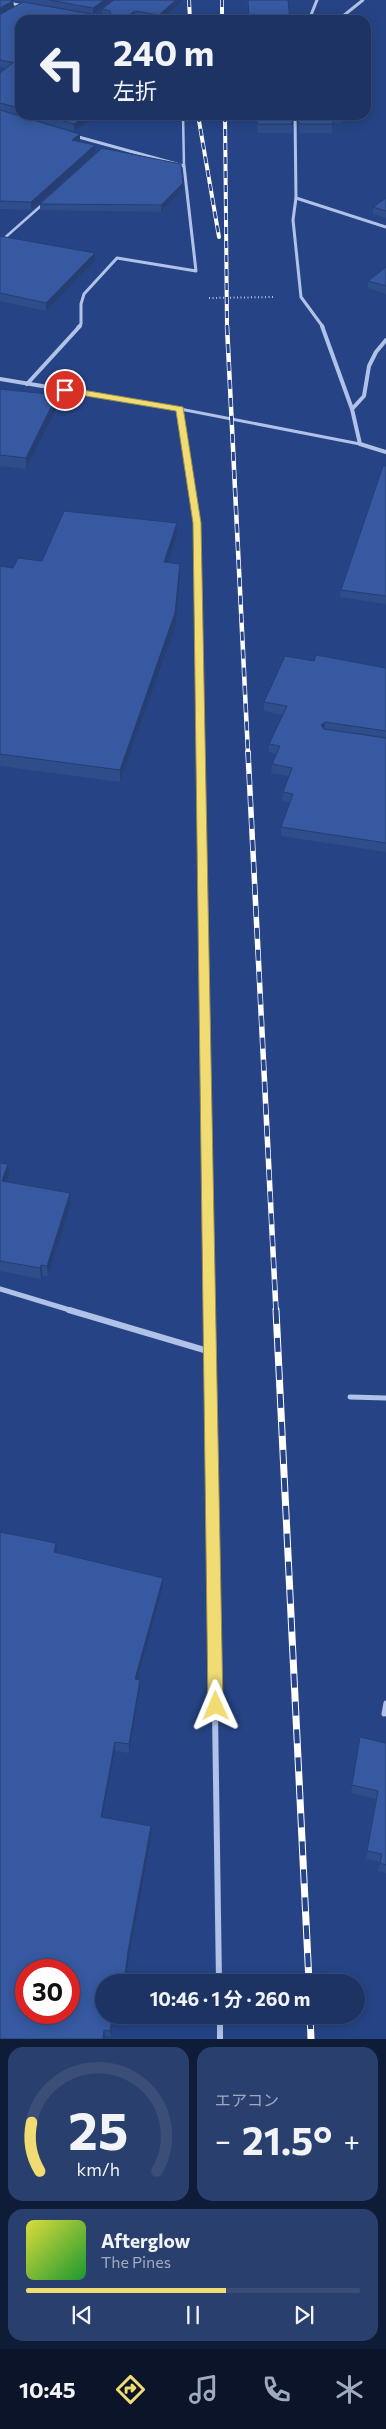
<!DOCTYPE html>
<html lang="ja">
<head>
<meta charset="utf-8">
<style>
	:root { --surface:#1c3364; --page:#293f6d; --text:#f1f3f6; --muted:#a0aabf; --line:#3a4e78; --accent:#f1dc74 }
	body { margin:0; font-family:Commissioner,"Noto Sans JP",sans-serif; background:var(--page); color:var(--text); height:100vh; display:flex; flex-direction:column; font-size:19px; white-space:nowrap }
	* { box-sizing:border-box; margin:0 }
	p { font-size:16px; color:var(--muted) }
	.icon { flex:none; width:28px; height:28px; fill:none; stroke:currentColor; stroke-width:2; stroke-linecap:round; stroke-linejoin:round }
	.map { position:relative; height:2039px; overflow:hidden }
	.sheet { display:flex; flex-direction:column; gap:8px; padding:8px; background:#0f1c37; flex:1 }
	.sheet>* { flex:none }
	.banner { position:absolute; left:15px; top:15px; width:356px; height:105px; border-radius:15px; box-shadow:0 2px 12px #0003,0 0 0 1px var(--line); background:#1c3364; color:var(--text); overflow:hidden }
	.speed { position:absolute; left:15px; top:1959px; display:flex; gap:10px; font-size:25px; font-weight:700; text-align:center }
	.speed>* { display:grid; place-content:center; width:65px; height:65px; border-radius:50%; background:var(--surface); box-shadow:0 2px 12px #0003,0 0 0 1px var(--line); line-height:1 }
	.speed .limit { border:8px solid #d22; background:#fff; color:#111 }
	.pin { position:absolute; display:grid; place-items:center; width:42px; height:42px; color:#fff; margin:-21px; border:2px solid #fff; border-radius:50%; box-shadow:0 1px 5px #0007 }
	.me { position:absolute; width:55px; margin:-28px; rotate:359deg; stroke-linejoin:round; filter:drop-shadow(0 0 4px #0008) }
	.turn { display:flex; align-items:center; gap:18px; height:105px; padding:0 15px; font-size:22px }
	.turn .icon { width:65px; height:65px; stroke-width:2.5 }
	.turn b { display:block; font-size:35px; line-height:42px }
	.big { font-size:38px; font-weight:700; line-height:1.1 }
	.sheet .widget { flex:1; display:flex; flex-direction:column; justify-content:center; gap:8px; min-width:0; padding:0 18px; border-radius:15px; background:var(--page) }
	.sheet .dial { align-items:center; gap:0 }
	.dial svg { height:130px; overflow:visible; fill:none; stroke:var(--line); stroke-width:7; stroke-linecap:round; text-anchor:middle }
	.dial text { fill:var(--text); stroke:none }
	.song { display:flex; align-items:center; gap:15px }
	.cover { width:60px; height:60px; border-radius:8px; background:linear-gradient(135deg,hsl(60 70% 55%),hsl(130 70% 35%)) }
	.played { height:5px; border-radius:2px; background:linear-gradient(90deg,var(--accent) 60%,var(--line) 60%) }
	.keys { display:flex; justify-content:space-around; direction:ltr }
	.heat { display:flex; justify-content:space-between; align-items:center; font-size:28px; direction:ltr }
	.sheet .tiles { flex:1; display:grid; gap:8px; grid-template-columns:1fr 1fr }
	.widget:last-child { grid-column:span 2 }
	.trip { position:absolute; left:95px; top:1974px; width:270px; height:50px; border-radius:25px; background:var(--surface); box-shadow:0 2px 12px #0003,0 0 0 1px var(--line); font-weight:700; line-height:50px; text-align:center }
	.tabs { display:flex; height:80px; justify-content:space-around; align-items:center; background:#0b1428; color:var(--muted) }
	.tabs .icon { width:35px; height:35px }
	.tabs .current { color:var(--accent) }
	.tabs b { font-size:22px; color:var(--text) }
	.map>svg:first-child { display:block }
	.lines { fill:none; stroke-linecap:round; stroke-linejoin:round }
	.path { stroke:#b0c2e8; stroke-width:2; stroke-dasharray:1 2.5; stroke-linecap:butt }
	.lane-far2 { stroke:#b0c2e8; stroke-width:2.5 }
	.lane-far1 { stroke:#b0c2e8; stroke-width:3 }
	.lane { stroke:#b0c2e8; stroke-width:5 }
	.street-far3 { stroke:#b0c2e8; stroke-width:3 }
	.street-far2 { stroke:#b0c2e8; stroke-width:4 }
	.street-far1 { stroke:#b0c2e8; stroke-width:5 }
	.street { stroke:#b0c2e8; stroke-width:6 }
	.rail-far3-casing { stroke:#fff; stroke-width:4 }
	.rail-far2-casing { stroke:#fff; stroke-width:4.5 }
	.rail-far1-casing { stroke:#fff; stroke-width:5.5 }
	.rail-casing { stroke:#fff; stroke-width:7 }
	.rail-far3 { stroke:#264485; stroke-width:2.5; stroke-dasharray:7; stroke-linecap:butt }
	.rail-far2 { stroke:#264485; stroke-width:3; stroke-dasharray:9; stroke-linecap:butt }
	.rail-far1 { stroke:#264485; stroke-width:4; stroke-dasharray:11; stroke-linecap:butt }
	.rail { stroke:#264485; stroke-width:5; stroke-dasharray:14; stroke-linecap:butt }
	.wall { fill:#2e4d8a }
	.shaded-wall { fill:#263e71 }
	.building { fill:#3659a1; stroke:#263e71; fill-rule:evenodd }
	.route { fill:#f1dc74; stroke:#9d8f4b }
</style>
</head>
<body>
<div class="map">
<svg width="386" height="2039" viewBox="0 0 386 2039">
	<rect width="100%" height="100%" fill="#264485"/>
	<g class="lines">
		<path class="path" d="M209,298L273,297"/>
		<g class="lane-far2">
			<path d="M183,115L184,166"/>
			<path d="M0,242L43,204"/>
		</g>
		<path class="lane-far1" d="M180,409L360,444"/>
		<g class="lane">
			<path d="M350,1397L386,1398"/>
			<path d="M384,1714L386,1703"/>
		</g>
		<g class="street-far3">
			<path d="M0,1L23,6"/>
			<path d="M309,20L317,0"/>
			<path d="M338,20L363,0"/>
			<path d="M295,115L296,198L293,220L301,297L323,327"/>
			<path d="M75,136L184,166L196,271L117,258L84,294L81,304V324L78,327"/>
			<path d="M296,198L386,227"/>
		</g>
		<g class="street-far2">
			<path d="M322,326L352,409L360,444L386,452"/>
			<path d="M0,379L180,409L197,523L200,753"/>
			<path d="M27,384L80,326"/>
			<path d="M352,409L364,396L369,366L376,352L386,340"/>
		</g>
		<g class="street-far1">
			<path d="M200,752L209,1311"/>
			<path d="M0,1289L73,1311"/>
		</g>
		<g class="street">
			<path d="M69,1310L211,1352"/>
			<path d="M209,1310L219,1982"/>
			<path d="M220,2015V2039"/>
		</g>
		<defs>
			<g id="rail-far3">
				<path d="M189,0L190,20"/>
				<path d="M222,0V20"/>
				<path d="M198,115L219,237"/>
				<path d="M225,115L227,327"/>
			</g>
			<path id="rail-far2" d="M227,326L248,753"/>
			<path id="rail-far1" d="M248,752L276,1311"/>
			<g id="rail">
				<path d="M276,1310L309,1982"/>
				<path d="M310,2015L311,2039"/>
			</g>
		</defs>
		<use href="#rail-far3" class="rail-far3-casing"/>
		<use href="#rail-far2" class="rail-far2-casing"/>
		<use href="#rail-far1" class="rail-far1-casing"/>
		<use href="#rail" class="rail-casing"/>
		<use href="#rail-far3" class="rail-far3"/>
		<use href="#rail-far2" class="rail-far2"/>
		<use href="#rail-far1" class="rail-far1"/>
		<use href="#rail" class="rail"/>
	</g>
	<g class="wall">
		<path d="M0,0L13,1L14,7L1,14L106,17L102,15V9L114,0H183L161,20H154L135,17L20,20V115H100L74,131L22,117L80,134V142L95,153L31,210L0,209V73L6,68L0,66Z"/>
		<path d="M13,0H113L93,14Z"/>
		<path d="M247,0H288L290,20H248Z"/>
		<path d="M256,115H292V133H258Z"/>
		<path d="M298,115H342V123H332V133H299Z"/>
		<path d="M183,183V190L161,212L40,210V204Z"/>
		<path d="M386,198V218L373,214V207Z"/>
		<path d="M0,236L95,253V261L46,311L0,301Z"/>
		<path d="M386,267V294L368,288V281Z"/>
		<path d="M0,389L58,406L26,469L0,466Z"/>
		<path d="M386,466V604L340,597L341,590Z"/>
		<path d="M177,536L168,562L180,564V576L176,625L120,782L0,766V566L13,568L42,561Z"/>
		<path d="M314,661L386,668V852L281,836V827L290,802L282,801L283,792L289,776L271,773L272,764L276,754L269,752V744L283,715L264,711V702Z"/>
		<path d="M0,1163L9,1175L7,1182L70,1193L71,1204L48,1276H43L41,1279L0,1271Z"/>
		<path d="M57,1552L163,1587L137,1679L140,1680V1689L129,1753L115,1751L103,1817L152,1834L129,1958L126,1982H104V2015H114L111,2037L105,2036V2039H0Z"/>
		<path d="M360,1737L386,1743V1873L378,1871L380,1862L366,1859L376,1799L351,1793Z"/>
	</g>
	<g class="shaded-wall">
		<path d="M104,0H113L93,14V8Z"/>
		<path d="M176,0H183L161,20H160L159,15Z"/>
		<path d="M13,1L14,7L0,15V8Z"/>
		<path d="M135,11V17L131,20H121Z"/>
		<path d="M87,115H100L74,131V124Z"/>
		<path d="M80,134V142L72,140Z"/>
		<path d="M95,145V153L31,210V202Z"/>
		<path d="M183,183V190L161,212V205Z"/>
		<path d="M95,253V261L46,311V303Z"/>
		<path d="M57,395L58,406L26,469V458Z"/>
		<path d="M177,523V536L164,574V562Z"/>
		<path d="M180,564V576L176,625L120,782V770Z"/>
		<path d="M325,722L324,731L321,725Z"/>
		<path d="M8,1164L9,1175L3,1192L2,1181Z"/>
		<path d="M70,1193L71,1204L48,1276L47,1266Z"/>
		<path d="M41,1265L43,1276L41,1279L40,1268Z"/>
		<path d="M56,1543L57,1552H54Z"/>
		<path d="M163,1578V1587L135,1688V1679Z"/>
		<path d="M140,1680V1689L129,1753V1744Z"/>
		<path d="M115,1742V1751L101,1825V1817Z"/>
		<path d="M151,1826L152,1834L129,1958L126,1982H124L128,1951Z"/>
		<path d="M113,2015H114L111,2037L110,2031Z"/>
		<path d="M104,2030L105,2036V2039H103Z"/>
	</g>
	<g class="building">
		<path d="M0,0H10L13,1L0,8Z"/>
		<path d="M49,0H104L93,8Z"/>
		<path d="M114,0H176L159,15L135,11L121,20H20V64L0,60V14H1L23,2L108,17L111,15L110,11L102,9Z"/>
		<path d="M248,0H288L290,20H249Z"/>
		<path d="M14,62L20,64V108L0,103V73Z"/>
		<path d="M0,110L80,134L72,140L95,145L31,202L0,201Z"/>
		<path d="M43,115H87L74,124Z"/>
		<path d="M257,115H292V124H258Z"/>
		<path d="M299,115H332L333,124H299Z"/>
		<path d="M102,148L181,164L183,183L161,205L40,204Z"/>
		<path d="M386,198V211L373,207Z"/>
		<path d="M0,236L95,253L46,303L0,293Z"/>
		<path d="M386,267V286L368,281Z"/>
		<path d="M0,389L57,395L26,458L0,455Z"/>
		<path d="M383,466H386V596L341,590Z"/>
		<path d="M64,511L177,523L164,562L180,564L175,613L120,770L0,754V566L13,568L18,558L42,561Z"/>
		<path d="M316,655L386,668V731L325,722L321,725L324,729L386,738V843L281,827L293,794L283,792L292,768L272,764L280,746L269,744L287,706L264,702L285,656L314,661Z"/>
		<path d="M0,1163L8,1164L2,1181L70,1193L47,1266L41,1265L40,1268L0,1261Z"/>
		<path d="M0,1532L56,1543L54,1552L163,1578L135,1679L140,1680L129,1744L115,1742L101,1817L151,1826L128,1951L124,1982H104V2015H113L110,2031L104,2030L103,2039H0ZM26,1970H69V2012H26Z"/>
		<path d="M360,1737L386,1743V1865L380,1863L382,1854L367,1851L378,1791L352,1785Z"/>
	</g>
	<path class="route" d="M65,387L183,407L201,523L223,1706L221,1712L216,1714L210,1712L208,1706L193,523L176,411L62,392V388Z"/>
</svg>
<div class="speed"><div class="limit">30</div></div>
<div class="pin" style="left:65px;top:390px;background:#d93025"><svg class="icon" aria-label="arrive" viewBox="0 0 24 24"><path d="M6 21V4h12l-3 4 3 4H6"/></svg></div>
<svg class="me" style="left:216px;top:1706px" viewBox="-20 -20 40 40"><path d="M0-17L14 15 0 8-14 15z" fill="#f1dc74" stroke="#fff" stroke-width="4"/></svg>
<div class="trip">10:46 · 1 分 · 260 m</div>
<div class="banner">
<div class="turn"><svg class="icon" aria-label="left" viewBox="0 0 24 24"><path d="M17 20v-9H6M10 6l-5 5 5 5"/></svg><div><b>240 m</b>左折</div></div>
</div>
</div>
<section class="sheet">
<div class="tiles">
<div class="widget dial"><svg viewBox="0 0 100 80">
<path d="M14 69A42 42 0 1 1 86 69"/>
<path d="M14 69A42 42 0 0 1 9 39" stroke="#f1dc74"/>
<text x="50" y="56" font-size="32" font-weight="700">25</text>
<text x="50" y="72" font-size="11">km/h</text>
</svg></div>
<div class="widget"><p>エアコン</p>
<div class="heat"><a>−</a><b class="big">21.5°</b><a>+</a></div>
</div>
<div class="widget">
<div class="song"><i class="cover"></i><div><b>Afterglow</b><p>The Pines</p></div></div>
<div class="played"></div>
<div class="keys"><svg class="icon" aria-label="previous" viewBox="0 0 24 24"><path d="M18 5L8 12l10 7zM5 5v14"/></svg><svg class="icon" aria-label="pause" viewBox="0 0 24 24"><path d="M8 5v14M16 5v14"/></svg><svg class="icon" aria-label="next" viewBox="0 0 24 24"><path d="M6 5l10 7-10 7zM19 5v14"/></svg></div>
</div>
</div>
</section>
<nav class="tabs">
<b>10:45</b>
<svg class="icon current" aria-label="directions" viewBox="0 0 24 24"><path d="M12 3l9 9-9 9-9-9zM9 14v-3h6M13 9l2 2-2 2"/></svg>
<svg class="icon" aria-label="music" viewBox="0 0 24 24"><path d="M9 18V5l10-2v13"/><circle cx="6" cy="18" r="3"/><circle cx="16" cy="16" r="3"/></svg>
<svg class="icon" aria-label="phone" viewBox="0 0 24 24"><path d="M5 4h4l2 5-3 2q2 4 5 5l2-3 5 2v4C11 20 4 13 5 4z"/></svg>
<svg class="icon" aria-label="climate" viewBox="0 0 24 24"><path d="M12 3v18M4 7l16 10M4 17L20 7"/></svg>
</nav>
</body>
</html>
